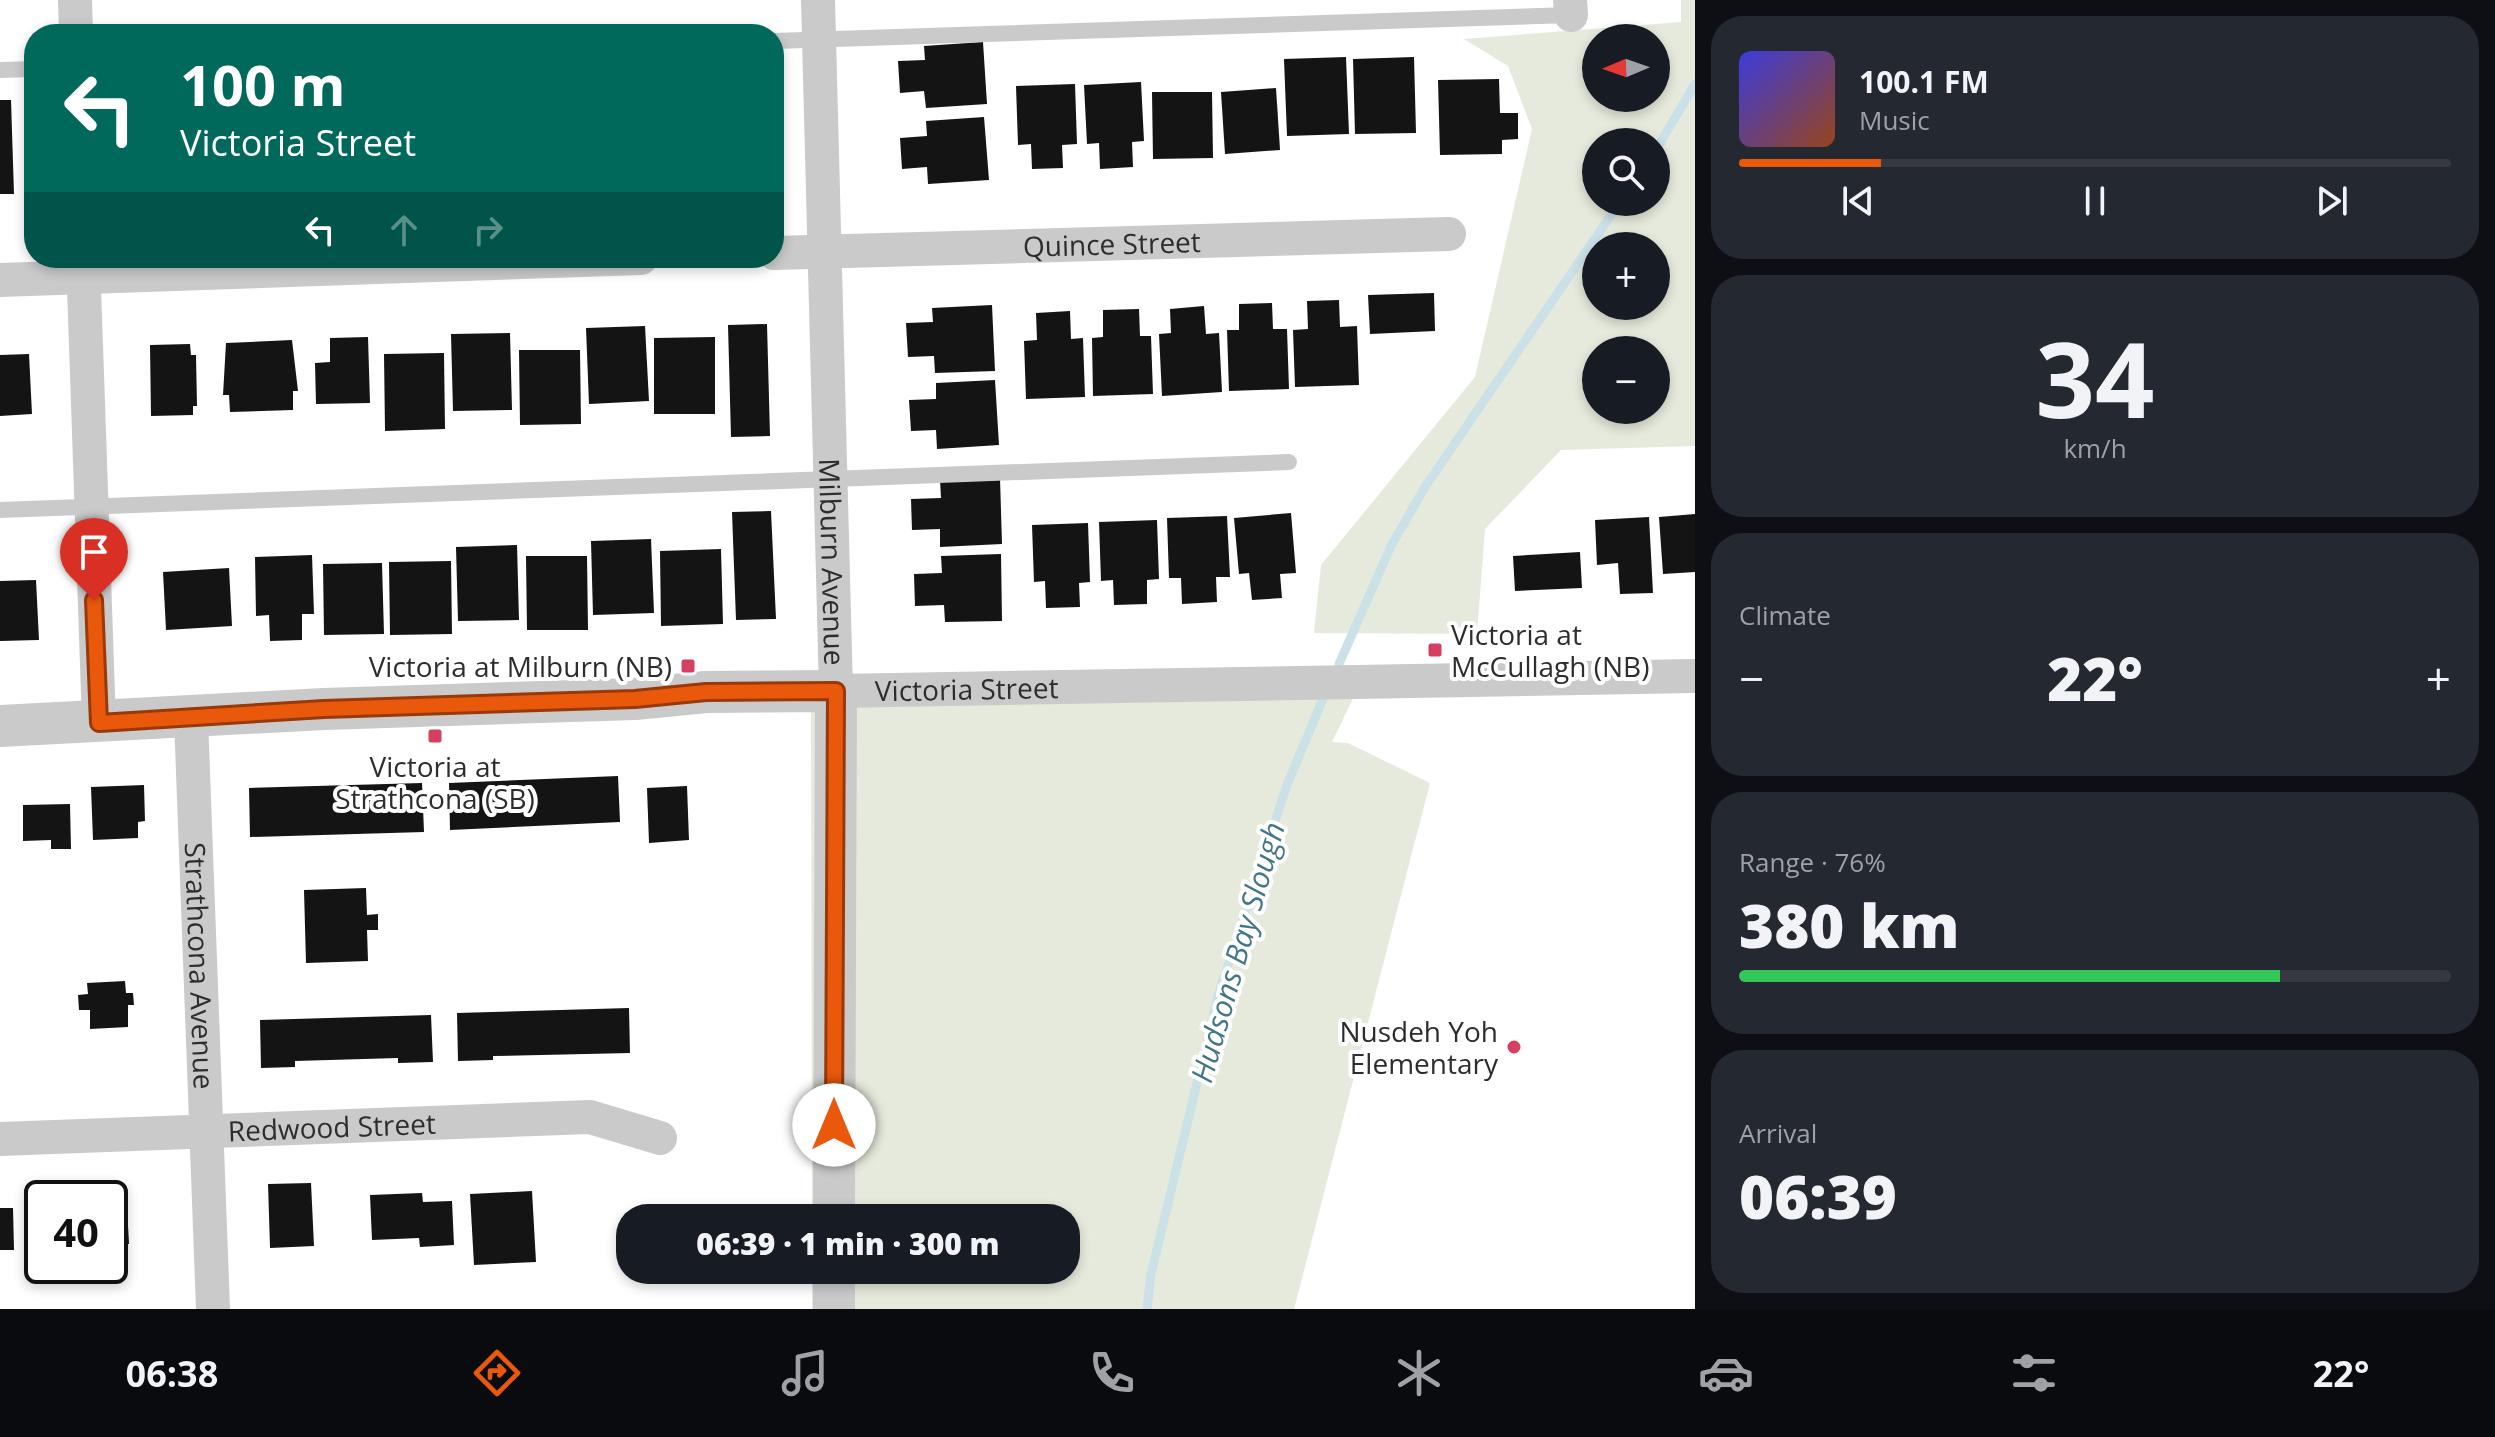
<!DOCTYPE html>
<html lang="en">
<head>
<meta charset="utf-8">
<style>
	:root { --surface:#171b24; --page:#242831; --text:#f1f3f6; --muted:#9ea1a6; --line:#363941; --accent:#ea580c }
	body { margin:0; font-family:"Open Sans",sans-serif; background:var(--page); color:var(--text); height:100vh; display:flex; flex-direction:column; font-size:30px; white-space:nowrap }
	* { box-sizing:border-box; margin:0 }
	p { font-size:26px; color:var(--muted) }
	.icon { flex:none; width:44px; height:44px; fill:none; stroke:currentColor; stroke-width:2; stroke-linecap:round; stroke-linejoin:round }
	.map { position:relative; flex:1; overflow:hidden }
	.drawer { display:flex; flex-direction:column; gap:16px; padding:16px; background:#0d0f14; width:800px }
	.drawer>* { flex:none }
	.guide { position:absolute; left:24px; top:24px; width:760px; height:244px; border-radius:32px; box-shadow:0 4px 12px #0003; background:#00695c; color:#fff; overflow:hidden }
	.needle { width:52px; rotate:268deg }
	.controls { position:absolute; left:1582px; top:24px; display:grid; gap:16px }
	.controls a { display:grid; place-items:center; width:88px; height:88px; border-radius:50%; background:var(--surface); box-shadow:0 4px 12px #0003; font-size:40px }
	.speed { position:absolute; left:24px; top:1180px; display:flex; gap:16px; font-size:40px; font-weight:700; text-align:center }
	.speed>* { display:grid; place-content:center; width:104px; height:104px; border-radius:50%; background:var(--surface); box-shadow:0 4px 12px #0003; line-height:1 }
	.speed .limit { border:4px solid #111; border-radius:12px; background:#fff; color:#111 }
	.pin { position:absolute; display:grid; place-items:center; width:68px; height:68px; color:#fff; margin:-82px -34px; border-radius:50% 50% 50% 0; rotate:-45deg; box-shadow:0 0 8px #0007 }
	.pin .icon { rotate:45deg }
	.me { position:absolute; width:88px; margin:-44px; rotate:0deg; stroke-linejoin:round; filter:drop-shadow(0 0 6px #0008) }
	.turn { display:flex; align-items:center; gap:28px; height:168px; padding:0 24px; font-size:36px }
	.turn .icon { width:104px; height:104px; stroke-width:2.5 }
	.turn b { display:block; font-size:56px; line-height:68px }
	.lanes { display:flex; align-items:center; height:76px; padding:0 24px; background:#0003; justify-content:center; gap:40px; direction:ltr }
	.lanes .off { opacity:.35 }
	.big { font-size:60px; font-weight:800; line-height:1.1 }
	.drawer .tile { flex:1; display:flex; flex-direction:column; justify-content:center; gap:12px; min-width:0; padding:0 28px; border-radius:32px; background:var(--page) }
	.drawer .dial { align-items:center; gap:0 }
	.dial b { font-size:104px; line-height:1 }
	.song { display:flex; align-items:center; gap:24px }
	.cover { width:96px; height:96px; border-radius:12px; background:linear-gradient(135deg,hsl(240 70% 55%),hsl(20 70% 35%)) }
	.played { height:8px; border-radius:4px; background:linear-gradient(90deg,var(--accent) 20%,var(--line) 20%) }
	.keys { display:flex; justify-content:space-around; direction:ltr }
	.heat { display:flex; justify-content:space-between; align-items:center; font-size:44px; direction:ltr }
	.charge { height:12px; border-radius:6px; background:linear-gradient(90deg,#34c759 76%,var(--line) 0) }
	.trip { position:absolute; left:616px; top:1204px; width:464px; height:80px; border-radius:32px; background:var(--surface); box-shadow:0 4px 12px #0003; font-weight:800; line-height:80px; text-align:center }
	.tabs { display:flex; height:128px; justify-content:space-around; align-items:center; background:#090b0e; color:var(--muted) }
	.tabs .icon { width:56px; height:56px }
	.tabs .on { color:var(--accent) }
	.tabs b { font-size:36px; color:var(--text) }
	main { display:flex; flex:1; min-height:0 }
	.map>svg:first-child { display:block }
	.green { fill:#e5eadc; fill-rule:evenodd }
	.lines { fill:none; stroke-linecap:round; stroke-linejoin:round }
	.stream { stroke:#cae1e8; stroke-width:9 }
	.building { fill:#141414 }
	.service { stroke:#cacaca; stroke-width:16 }
	.minor { stroke:#cacaca; stroke-width:34 }
	.tertiary { stroke:#cacaca; stroke-width:42 }
	.route-casing { stroke:#983908; stroke-width:20 }
	.route { stroke:#ea580c; stroke-width:14 }
	.poi-dot { fill:#d53f60; stroke:#fff; stroke-width:3 }
	.labels { text-anchor:middle; dominant-baseline:central; stroke-width:8; stroke-linejoin:round; paint-order:stroke }
	.street-label { font-size:28px; fill:#2d2d2d; stroke:#fff }
	.poi-label { font-size:28px; fill:#2d2d2d; stroke:#fff; text-anchor:end }
	.water-label { font-size:30px; font-style:italic; fill:#437788; stroke:#fff }
</style>
</head>
<body>
<main>
<div class="map">
<svg width="1695" height="1309" viewBox="0 0 1695 1309">
	<rect width="100%" height="100%" fill="#fff"/>
	<g class="green">
		<path d="M1681,0H1695V446L1561,450L1485,529L1477,634L1314,633L1321,565L1475,377L1532,129L1508,66L1464,39L1681,22ZM1596,38H1656V98H1596ZM1596,142H1656V202H1596ZM1596,246H1656V306H1596ZM1596,350H1656V410H1596Z"/>
		<path d="M1361,682L1332,742L1348,743L1430,783L1294,1309H812V1270H1066V1218H812L811,699Z"/>
	</g>
	<g class="lines">
		<g class="stream">
			<path d="M1656,150L1695,84"/>
			<path d="M1339,664L1391,546L1425,487L1620,202"/>
			<path d="M1147,1309L1151,1274L1218,996L1287,785L1325,694"/>
		</g>
	</g>
	<g class="building">
		<path d="M983,42L987,104L926,108L924,91L900,93L898,61L925,60L924,46Z"/>
		<path d="M1346,57L1349,134L1287,136L1284,59Z"/>
		<path d="M1414,57L1416,133L1355,134L1353,59Z"/>
		<path d="M1499,79L1500,113H1518V139L1502,140V154L1440,155L1438,80Z"/>
		<path d="M1141,82L1144,141L1132,142L1133,167L1100,169L1099,143L1087,144L1084,85Z"/>
		<path d="M1075,84L1077,144L1062,145L1063,168L1032,169L1031,144L1018,145L1016,86Z"/>
		<path d="M1276,88L1280,150L1225,154L1221,92Z"/>
		<path d="M1152,92H1212L1213,158L1153,159Z"/>
		<path d="M0,100H11L14,194H0Z"/>
		<path d="M984,117L989,180L928,184L927,167L902,169L900,138L927,136L926,121Z"/>
		<path d="M1434,293L1435,331L1370,334L1368,295Z"/>
		<path d="M1339,300L1340,327L1357,326L1359,385L1295,387L1293,330L1308,329L1307,301Z"/>
		<path d="M1272,303L1273,329H1287L1289,389L1229,391L1227,330H1239V304Z"/>
		<path d="M992,305L995,371L935,373L934,356L908,357L906,323L933,322L932,308Z"/>
		<path d="M1204,306L1206,334L1219,333L1222,392L1162,396L1159,334L1171,333L1170,309Z"/>
		<path d="M1139,309L1140,336H1151L1153,394L1093,396L1092,338L1103,337V310Z"/>
		<path d="M1070,311L1071,339L1083,338L1085,397L1026,399L1024,341L1037,340L1036,313Z"/>
		<path d="M767,324L770,436L731,437L728,325Z"/>
		<path d="M645,326L649,401L589,404L586,328Z"/>
		<path d="M510,333L512,410L453,411L451,334Z"/>
		<path d="M368,337L370,403L316,404L315,363L330,362V338Z"/>
		<path d="M715,337V414H654V338Z"/>
		<path d="M292,340L298,391H293V410L230,412L229,395H223L226,343Z"/>
		<path d="M190,344L191,355H196L197,406H193V415L151,416L150,345Z"/>
		<path d="M519,350H580L581,424L520,425Z"/>
		<path d="M444,353L445,429L385,431L384,354Z"/>
		<path d="M29,354L32,414L0,416V355Z"/>
		<path d="M995,380L999,445L937,449L936,430L911,431L909,400L936,399V383Z"/>
		<path d="M1000,478L1002,544L940,547V529L912,530L911,499L941,498L940,480Z"/>
		<path d="M771,511L776,619L736,620L732,512Z"/>
		<path d="M1291,513L1296,573L1280,574L1282,598L1252,600L1249,573L1239,574L1234,518Z"/>
		<path d="M1695,514V572L1663,574L1659,517Z"/>
		<path d="M1227,516L1230,577H1216L1217,602L1182,604L1181,578H1169L1167,518Z"/>
		<path d="M1649,517L1653,593L1620,594L1618,563L1597,565L1595,520Z"/>
		<path d="M1157,520L1159,579L1147,580V604L1114,605L1113,580L1101,581L1099,522Z"/>
		<path d="M1088,523L1090,582L1079,583L1080,607L1046,608L1045,581L1034,582L1032,525Z"/>
		<path d="M651,539L654,613L593,615L591,541Z"/>
		<path d="M517,545L519,620L458,621L456,547Z"/>
		<path d="M721,549L723,624L661,626L660,551Z"/>
		<path d="M1580,552L1582,588L1515,591L1513,556Z"/>
		<path d="M1001,554L1002,621L945,622L944,605L915,606L914,574L942,573L941,556Z"/>
		<path d="M312,555L314,614H302V640L270,641L269,615L256,616L255,557Z"/>
		<path d="M526,556H587L588,630H527Z"/>
		<path d="M451,561L452,634L390,635L389,562Z"/>
		<path d="M382,563L384,634L324,635L323,564Z"/>
		<path d="M229,568L232,626L166,630L163,572Z"/>
		<path d="M36,580L39,640L0,641V581Z"/>
		<path d="M618,776L620,822L450,830L449,783Z"/>
		<path d="M422,783L424,832L250,837L249,788Z"/>
		<path d="M144,785L145,821L138,822V838L93,840L91,787Z"/>
		<path d="M687,786L689,840L649,843L647,788Z"/>
		<path d="M70,804L71,849H51V840L23,841V805Z"/>
		<path d="M366,888L367,915L378,914V930H367L368,961L306,963L304,890Z"/>
		<path d="M125,981L126,993H133L134,1005H128V1027L90,1029V1010H79L78,995L88,994L87,983Z"/>
		<path d="M629,1008L630,1053L493,1056V1060L458,1061L457,1013Z"/>
		<path d="M431,1015L433,1062L398,1063V1058L295,1061V1067L261,1068L260,1020Z"/>
		<path d="M311,1183L314,1246L270,1248L268,1184Z"/>
		<path d="M532,1191L536,1262L474,1265L470,1194Z"/>
		<path d="M422,1193L423,1202L452,1201L454,1245L420,1247L419,1238L372,1240L370,1195Z"/>
		<path d="M127,1207L129,1244L110,1245V1208Z"/>
		<path d="M0,1208H13L14,1250H0Z"/>
	</g>
	<g class="lines">
		<g class="service">
			<path d="M774,41L1571,15"/>
			<path d="M0,70L34,69"/>
			<path d="M0,510L1289,462"/>
		</g>
		<g class="minor">
			<path d="M75,0L76,34"/>
			<path id="s1" d="M818,0L836,691L1695,676"/>
			<path d="M1570,0L1571,15"/>
			<path id="s2" d="M774,253L1449,234"/>
			<path d="M83,258L99,723"/>
			<path d="M0,280L641,258"/>
			<path id="s3" d="M191,718L213,1309"/>
			<path id="s4" d="M0,1139L590,1117L660,1138"/>
		</g>
		<g class="tertiary">
			<path d="M0,726L324,709L635,699L706,692L836,691L834,1218"/>
			<path d="M834,1309V1270"/>
		</g>
	</g>
	<g class="lines">
		<defs>
			<path id="route" d="M94,600L99,723L324,709L635,699L706,692L836,691L834,1125"/>
		</defs>
		<use href="#route" class="route-casing"/>
		<use href="#route" class="route"/>
	</g>
	<g class="poi-dot">
		<rect x="1427" y="642" width="16" height="16" rx="4"/>
		<rect x="680" y="658" width="16" height="16" rx="4"/>
		<rect x="427" y="728" width="16" height="16" rx="4"/>
		<circle cx="1514" cy="1047" r="8"/>
	</g>
	<g class="labels">
		<g class="street-label">
			<text stroke="none"><textPath href="#s2" startOffset="338">Quince Street</textPath></text>
			<text stroke="none"><textPath href="#s1" startOffset="562">Milburn Avenue</textPath></text>
			<text stroke="none"><textPath href="#s1" startOffset="822">Victoria Street</textPath></text>
			<text stroke="none"><textPath href="#s3" startOffset="248">Strathcona Avenue</textPath></text>
			<text stroke="none"><textPath href="#s4" startOffset="332">Redwood Street</textPath></text>
		</g>
		<g class="poi-label">
			<text x="1451" y="634" text-anchor="start">Victoria at<tspan x="1451" dy="32">McCullagh (NB)</tspan></text>
			<text x="672" y="666">Victoria at Milburn (NB)</text>
			<text x="435" y="766" text-anchor="middle">Victoria at<tspan x="435" dy="32">Strathcona (SB)</tspan></text>
			<text x="1498" y="1031">Nusdeh Yoh<tspan x="1498" dy="32">Elementary</tspan></text>
		</g>
		<g class="water-label">
			<text transform="translate(1237 952) rotate(-74)">Hudsons Bay Slough</text>
		</g>
	</g>
</svg>
<div class="controls">
<a><svg class="needle" viewBox="-14 -14 28 28"><path d="M0-13l5 13h-10z" fill="#e53935"/><path d="M0 13l5-13h-10z" fill="#9ea1a6"/></svg></a>
<a><svg class="icon" aria-label="search" viewBox="0 0 24 24"><circle cx="10" cy="10" r="6"/><path d="M15 15l6 6"/></svg></a>
<a>+</a>
<a>−</a>
</div>
<div class="speed"><div class="limit">40</div></div>
<div class="pin" style="left:94px;top:600px;background:#d93025"><svg class="icon" aria-label="arrive" viewBox="0 0 24 24"><path d="M6 21V4h12l-3 4 3 4H6"/></svg></div>
<svg class="me" style="left:834px;top:1125px" viewBox="-20 -20 40 40"><circle r="19" fill="#fff"/><path d="M0-13L10 11 0 6-10 11z" fill="#ea580c"/></svg>
<div class="trip">06:39 · 1 min · 300 m</div>
<div class="guide">
<div class="turn"><svg class="icon" aria-label="left" viewBox="0 0 24 24"><path d="M17 20v-9H6M10 6l-5 5 5 5"/></svg><div><b>100 m</b>Victoria Street</div></div>
<div class="lanes"><svg class="icon" aria-label="left" viewBox="0 0 24 24"><path d="M17 20v-9H6M10 6l-5 5 5 5"/></svg><svg class="icon off" aria-label="ahead" viewBox="0 0 24 24"><path d="M12 20V5M6 11l6-6 6 6"/></svg><svg class="icon off" aria-label="right" viewBox="0 0 24 24"><path d="M7 20v-9h11M14 6l5 5-5 5"/></svg></div>
</div>
</div>
<section class="drawer">
<div class="tile">
<div class="song"><i class="cover"></i><div><b>100.1 FM</b><p>Music</p></div></div>
<div class="played"></div>
<div class="keys"><svg class="icon" aria-label="previous" viewBox="0 0 24 24"><path d="M18 5L8 12l10 7zM5 5v14"/></svg><svg class="icon" aria-label="pause" viewBox="0 0 24 24"><path d="M8 5v14M16 5v14"/></svg><svg class="icon" aria-label="next" viewBox="0 0 24 24"><path d="M6 5l10 7-10 7zM19 5v14"/></svg></div>
</div>
<div class="tile dial"><b>34</b><p>km/h</p></div>
<div class="tile"><p>Climate</p>
<div class="heat"><a>−</a><b class="big">22°</b><a>+</a></div>
</div>
<div class="tile"><p>Range · 76%</p><b class="big">380 km</b><div class="charge"></div></div>
<div class="tile"><p>Arrival</p><b class="big">06:39</b></div>
</section>
</main>
<nav class="tabs">
<b>06:38</b>
<svg class="icon on" aria-label="directions" viewBox="0 0 24 24"><path d="M12 3l9 9-9 9-9-9zM9 14v-3h6M13 9l2 2-2 2"/></svg>
<svg class="icon" aria-label="music" viewBox="0 0 24 24"><path d="M9 18V5l10-2v13"/><circle cx="6" cy="18" r="3"/><circle cx="16" cy="16" r="3"/></svg>
<svg class="icon" aria-label="phone" viewBox="0 0 24 24"><path d="M5 4h4l2 5-3 2q2 4 5 5l2-3 5 2v4C11 20 4 13 5 4z"/></svg>
<svg class="icon" aria-label="climate" viewBox="0 0 24 24"><path d="M12 3v18M4 7l16 10M4 17L20 7"/></svg>
<svg class="icon" aria-label="car" viewBox="0 0 24 24"><path d="M5 17H2v-5l4-1 3-4h7l3 4 3 1v5h-3M9 17h6M6 11h13"/><circle cx="7" cy="17" r="2"/><circle cx="17" cy="17" r="2"/></svg>
<svg class="icon" aria-label="filters" viewBox="0 0 24 24"><path d="M4 7h16M4 17h16"/><circle cx="9" cy="7" r="2"/><circle cx="15" cy="17" r="2"/></svg>
<b>22°</b>
</nav>
</body>
</html>
